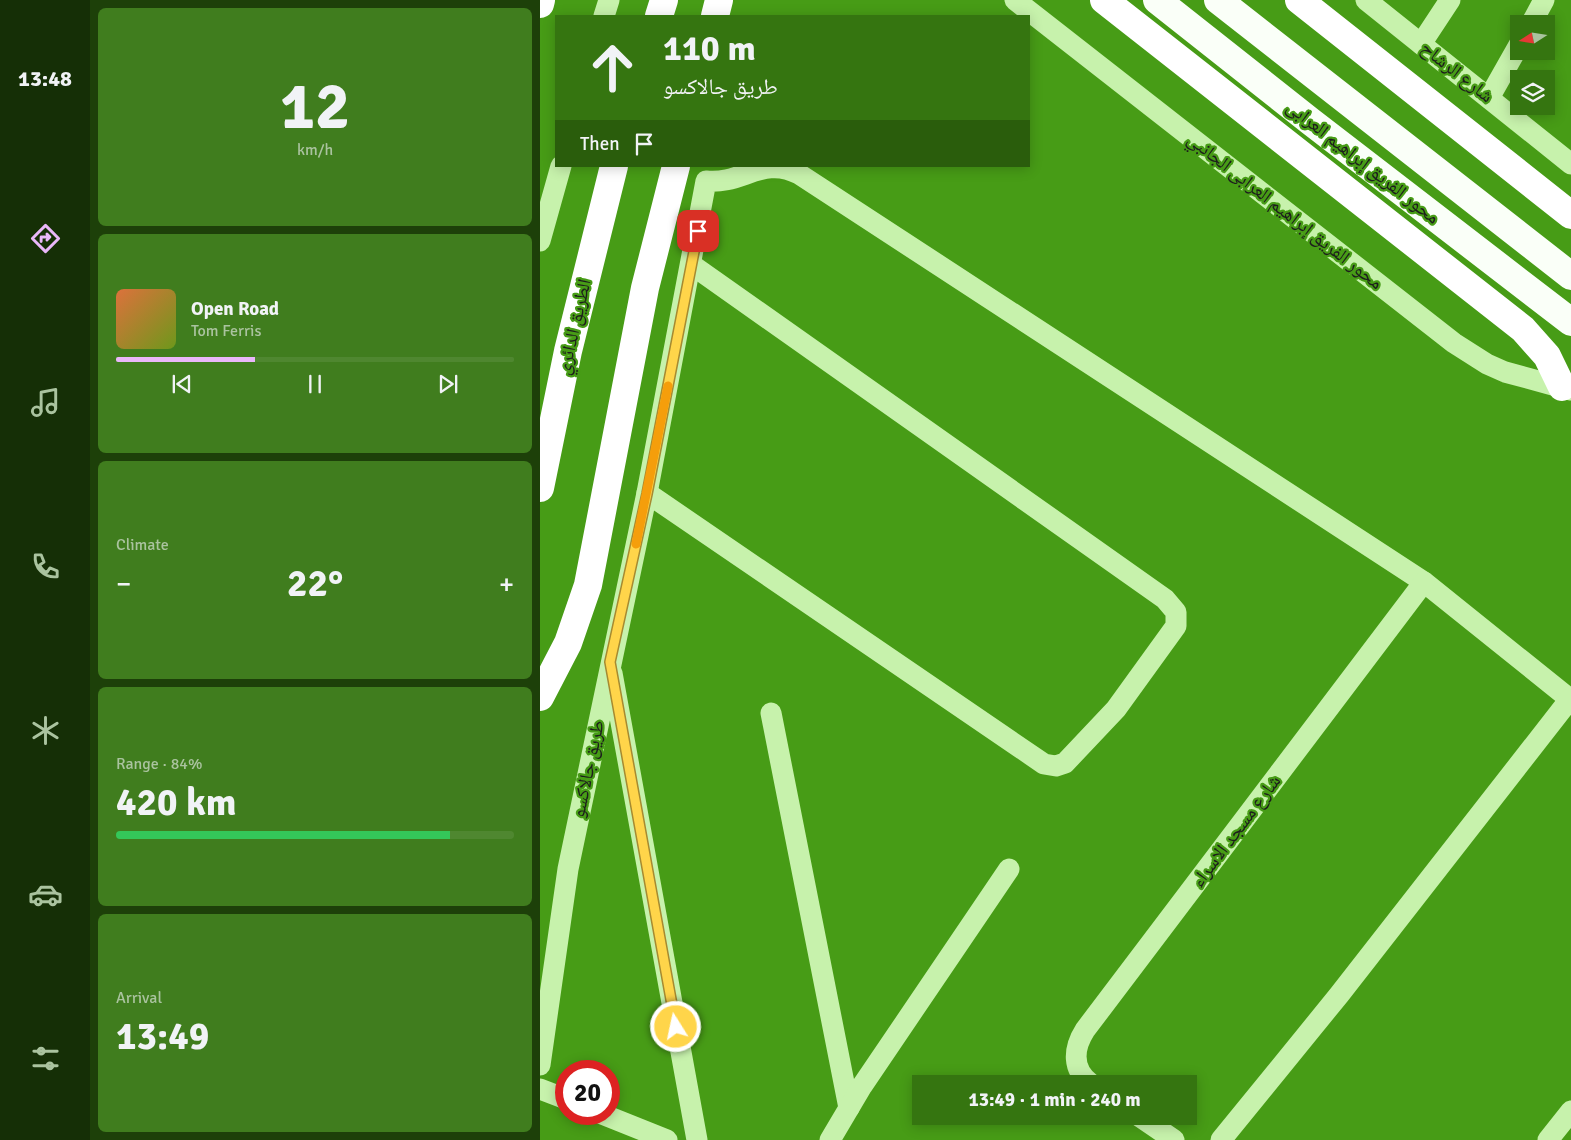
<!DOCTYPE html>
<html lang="en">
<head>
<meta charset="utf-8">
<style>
	:root { --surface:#357510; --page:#407d1e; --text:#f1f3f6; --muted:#aac39f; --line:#4f8730; --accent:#e9b7fa }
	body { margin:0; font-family:Signika,"Noto Naskh Arabic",sans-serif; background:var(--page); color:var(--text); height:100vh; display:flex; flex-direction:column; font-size:19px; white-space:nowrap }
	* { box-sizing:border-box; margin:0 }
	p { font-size:16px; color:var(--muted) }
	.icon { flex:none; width:28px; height:28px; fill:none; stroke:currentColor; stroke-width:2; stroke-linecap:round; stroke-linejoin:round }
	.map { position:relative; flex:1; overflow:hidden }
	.panel { display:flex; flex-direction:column; gap:8px; padding:8px; background:#1d4009; width:450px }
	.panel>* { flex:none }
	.top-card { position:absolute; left:15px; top:15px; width:475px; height:152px; border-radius:0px; box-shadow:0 2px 12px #0003; background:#357510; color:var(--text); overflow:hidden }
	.needle { width:32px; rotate:258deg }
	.controls { position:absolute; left:970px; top:15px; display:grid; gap:10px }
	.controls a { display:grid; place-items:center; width:45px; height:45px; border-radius:0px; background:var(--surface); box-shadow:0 2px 12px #0003; font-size:25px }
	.speed { position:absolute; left:15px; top:1060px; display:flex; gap:10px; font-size:25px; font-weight:700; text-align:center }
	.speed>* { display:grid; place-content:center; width:65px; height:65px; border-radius:50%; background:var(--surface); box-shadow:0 2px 12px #0003; line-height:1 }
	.speed .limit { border:8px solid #d22; background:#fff; color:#111 }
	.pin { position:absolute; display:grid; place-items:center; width:42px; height:42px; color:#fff; margin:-21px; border-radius:10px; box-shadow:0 2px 8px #0006 }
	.me { position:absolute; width:55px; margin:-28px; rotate:350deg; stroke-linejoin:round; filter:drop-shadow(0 0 4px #0008) }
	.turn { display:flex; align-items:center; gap:18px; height:105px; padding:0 25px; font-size:22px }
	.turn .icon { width:65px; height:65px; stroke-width:2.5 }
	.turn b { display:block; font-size:35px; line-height:42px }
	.then { display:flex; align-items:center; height:48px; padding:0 25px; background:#0003; gap:10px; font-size:19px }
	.big { font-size:38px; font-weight:800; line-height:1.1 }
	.panel .widget { flex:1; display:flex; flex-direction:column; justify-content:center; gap:8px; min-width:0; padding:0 18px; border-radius:8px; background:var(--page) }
	.panel .dial { align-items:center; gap:0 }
	.dial b { font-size:65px; line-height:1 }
	.song { display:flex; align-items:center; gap:15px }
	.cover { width:60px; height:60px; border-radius:8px; background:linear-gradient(135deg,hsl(20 70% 55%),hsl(80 70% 35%)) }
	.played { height:5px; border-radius:2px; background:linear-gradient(90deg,var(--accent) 35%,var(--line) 35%) }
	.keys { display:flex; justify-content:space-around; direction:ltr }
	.heat { display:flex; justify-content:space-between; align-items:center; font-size:28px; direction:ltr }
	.charge { height:8px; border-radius:4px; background:linear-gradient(90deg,#34c759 84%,var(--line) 0) }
	.trip { position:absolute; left:372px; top:1075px; width:285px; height:50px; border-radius:0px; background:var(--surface); box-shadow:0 2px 12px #0003; font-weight:800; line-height:50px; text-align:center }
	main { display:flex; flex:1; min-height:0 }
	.tab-bar { display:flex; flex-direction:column; width:90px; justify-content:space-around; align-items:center; background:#152f06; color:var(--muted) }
	.tab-bar .icon { width:35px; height:35px }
	.tab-bar .current { color:var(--accent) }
	.tab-bar b { font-size:22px; color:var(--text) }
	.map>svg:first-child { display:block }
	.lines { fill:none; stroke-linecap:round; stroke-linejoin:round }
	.minor { stroke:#c7f2ac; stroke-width:21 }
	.major { stroke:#fafff8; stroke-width:28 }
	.highway { stroke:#fff; stroke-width:28 }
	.route-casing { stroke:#a68a30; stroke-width:12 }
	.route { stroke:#ffd54a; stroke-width:9 }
	.slow { stroke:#f59e0b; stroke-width:9 }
	.labels { text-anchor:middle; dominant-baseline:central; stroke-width:4.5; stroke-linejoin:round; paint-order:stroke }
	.street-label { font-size:19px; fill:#1d1d1d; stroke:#479c16 }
</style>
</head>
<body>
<main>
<nav class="tab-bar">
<b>13:48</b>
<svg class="icon current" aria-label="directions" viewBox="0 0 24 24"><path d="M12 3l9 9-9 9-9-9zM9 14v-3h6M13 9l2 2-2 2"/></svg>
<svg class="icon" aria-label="music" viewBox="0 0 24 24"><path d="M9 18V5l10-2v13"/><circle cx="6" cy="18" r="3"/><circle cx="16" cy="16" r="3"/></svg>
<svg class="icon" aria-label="phone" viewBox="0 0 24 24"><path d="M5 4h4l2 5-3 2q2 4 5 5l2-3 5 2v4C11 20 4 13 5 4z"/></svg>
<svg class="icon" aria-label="climate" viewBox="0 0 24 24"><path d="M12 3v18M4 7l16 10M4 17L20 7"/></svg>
<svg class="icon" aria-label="car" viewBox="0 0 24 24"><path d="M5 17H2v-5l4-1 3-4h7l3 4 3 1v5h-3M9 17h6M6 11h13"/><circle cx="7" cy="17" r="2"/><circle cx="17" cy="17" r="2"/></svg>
<svg class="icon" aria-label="filters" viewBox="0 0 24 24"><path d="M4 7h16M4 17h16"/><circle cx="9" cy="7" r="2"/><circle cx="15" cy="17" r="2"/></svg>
</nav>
<section class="panel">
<div class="widget dial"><b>12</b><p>km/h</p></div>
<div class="widget">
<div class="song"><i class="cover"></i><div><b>Open Road</b><p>Tom Ferris</p></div></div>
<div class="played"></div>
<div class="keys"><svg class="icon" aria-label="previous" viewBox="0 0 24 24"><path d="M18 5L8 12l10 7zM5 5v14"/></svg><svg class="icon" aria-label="pause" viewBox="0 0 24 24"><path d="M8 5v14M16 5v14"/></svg><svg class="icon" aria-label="next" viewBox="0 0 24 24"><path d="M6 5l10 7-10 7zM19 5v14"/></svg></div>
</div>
<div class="widget"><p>Climate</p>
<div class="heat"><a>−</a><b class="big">22°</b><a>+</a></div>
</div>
<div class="widget"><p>Range · 84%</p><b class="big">420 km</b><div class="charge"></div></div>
<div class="widget"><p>Arrival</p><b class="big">13:49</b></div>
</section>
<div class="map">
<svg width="1031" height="1140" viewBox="0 0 1031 1140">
	<rect width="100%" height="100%" fill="#479c16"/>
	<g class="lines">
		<g class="minor">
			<path d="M475,0L914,343L947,364L965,372L1031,390"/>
			<path d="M826,0L1031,164"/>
			<path d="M64,16L69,0"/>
			<path d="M991,24L1004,0"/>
			<path d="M881,44L910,0"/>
			<path d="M949,98L979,45"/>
			<path d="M0,241L21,166"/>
			<path d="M107,493L504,764L516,766L525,763L576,709L636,626V612L625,599L152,265"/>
			<path d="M72,673L157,1140"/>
			<path d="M231,713L309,1108"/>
			<path d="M0,1065L28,869L107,493L166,181C202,185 223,155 259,174L884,582L1031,700"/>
			<path d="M551,1084C532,1070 533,1049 545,1030L884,582"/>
			<path d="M0,1089L26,1099"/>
			<path d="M62,1114L127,1140"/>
			<path d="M599,1116L634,1140"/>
			<path d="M290,1140L322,1086L469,869"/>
			<path d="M681,1140L799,995L1030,699"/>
			<path d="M1008,1140L1031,1111"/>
		</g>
		<g class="major">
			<path d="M617,0L770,121L1031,322"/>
			<path d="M678,0L1031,276"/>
		</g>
		<g class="highway">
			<path d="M564,0L983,329L1007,356L1022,387"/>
			<path d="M759,0L1031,215"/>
			<path d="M0,4L1,0"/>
			<path d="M119,16L124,0"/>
			<path d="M175,16L179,0"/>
			<path d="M0,488L28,351L74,166"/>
			<path d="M0,697L28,643L48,585L105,288L136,166"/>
		</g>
	</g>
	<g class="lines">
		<defs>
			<path id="route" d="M136,1027L70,662L107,494L158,231"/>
		</defs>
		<use href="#route" class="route-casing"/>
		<use href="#route" class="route"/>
		<path class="slow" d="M96,544L128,386"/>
	</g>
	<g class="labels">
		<g class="street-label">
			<text transform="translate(917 72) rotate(38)">شارع الرشاح</text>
			<text transform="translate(823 162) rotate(38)">محور الفريق إبراهيم العرابى</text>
			<text transform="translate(745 211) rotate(38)">محور الفريق إبراهيم العرابى الجانبي</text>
			<text transform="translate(34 327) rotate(-77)">الطريق الدائري</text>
			<text transform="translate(48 769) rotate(-78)">طريق جالاكسو</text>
			<text transform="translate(696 831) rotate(-53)">شارع مسجد الاسراء</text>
		</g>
	</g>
</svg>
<div class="controls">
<a><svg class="needle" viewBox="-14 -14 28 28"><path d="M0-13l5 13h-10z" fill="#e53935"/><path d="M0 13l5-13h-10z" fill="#aac39f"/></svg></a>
<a><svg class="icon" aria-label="layers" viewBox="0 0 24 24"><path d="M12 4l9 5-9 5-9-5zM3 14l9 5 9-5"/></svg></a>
</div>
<div class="speed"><div class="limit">20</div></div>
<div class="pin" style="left:158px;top:231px;background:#d93025"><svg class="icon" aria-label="arrive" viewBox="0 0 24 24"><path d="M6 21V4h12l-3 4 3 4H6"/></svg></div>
<svg class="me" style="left:136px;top:1027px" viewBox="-20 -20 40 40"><circle r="17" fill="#ffd54a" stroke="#fff" stroke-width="3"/><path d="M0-11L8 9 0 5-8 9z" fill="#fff"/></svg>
<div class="trip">13:49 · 1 min · 240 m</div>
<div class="top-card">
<div class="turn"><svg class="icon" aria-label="ahead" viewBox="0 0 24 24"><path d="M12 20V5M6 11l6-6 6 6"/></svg><div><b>110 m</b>طريق جالاكسو</div></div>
<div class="then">Then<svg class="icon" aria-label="arrive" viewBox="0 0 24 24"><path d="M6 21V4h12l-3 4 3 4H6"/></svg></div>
</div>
</div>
</main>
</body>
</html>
